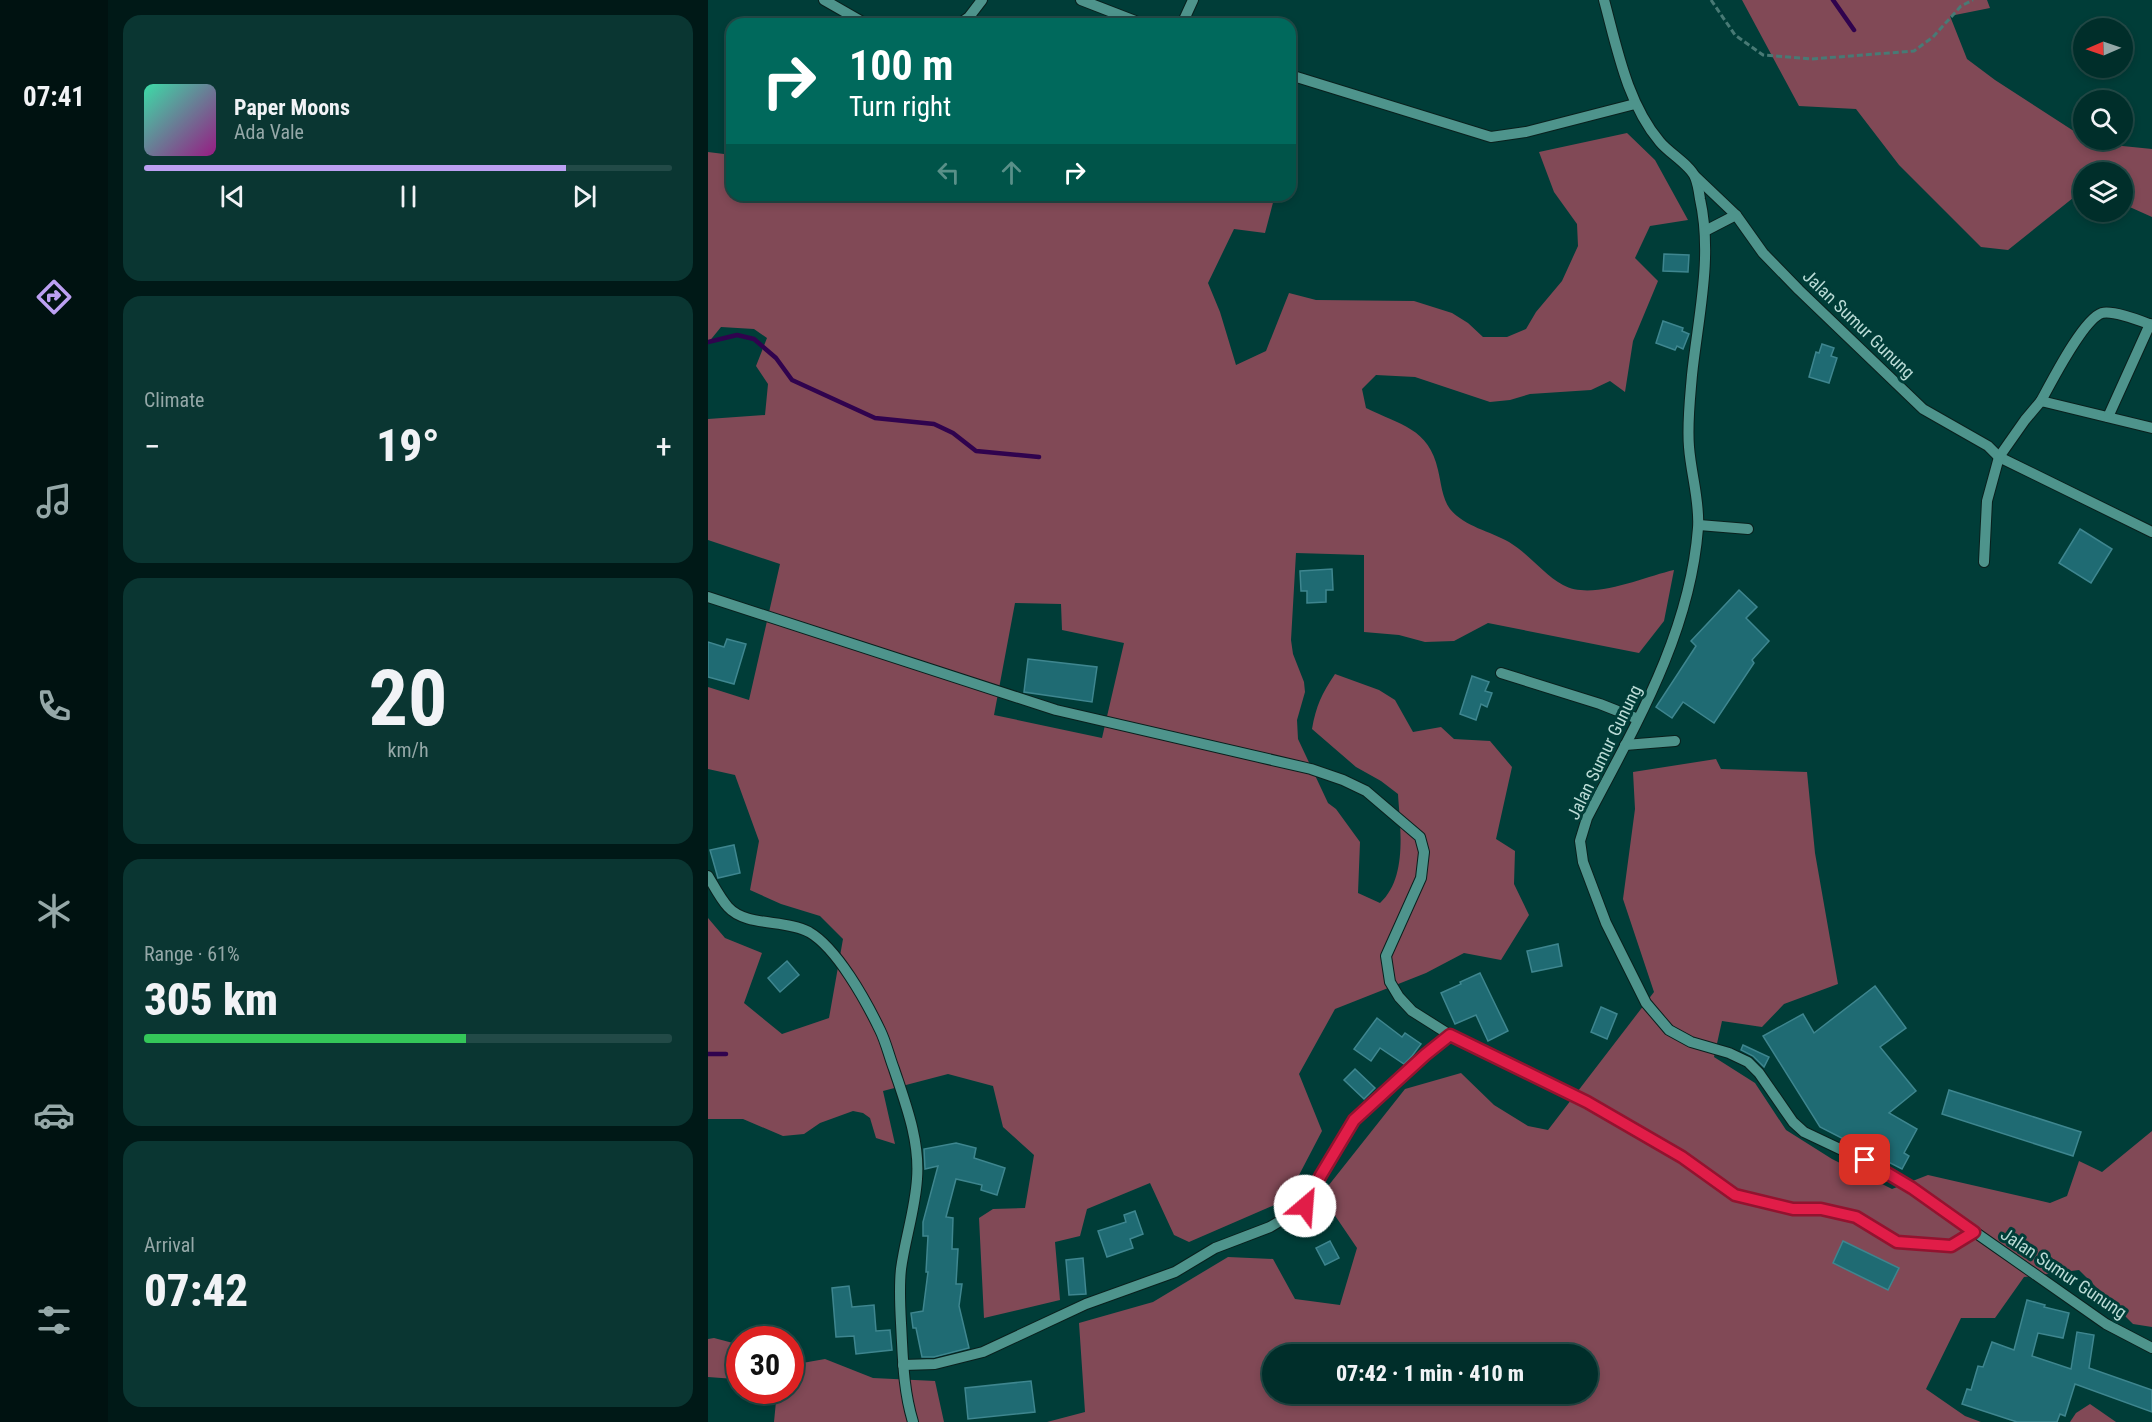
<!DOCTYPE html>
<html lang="en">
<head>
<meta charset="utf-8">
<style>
	:root { --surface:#002e2a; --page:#0a3632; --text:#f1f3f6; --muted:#95a8a8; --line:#224a47; --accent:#bca0f2 }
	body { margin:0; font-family:"Roboto Condensed",sans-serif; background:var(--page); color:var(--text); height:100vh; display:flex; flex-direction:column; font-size:22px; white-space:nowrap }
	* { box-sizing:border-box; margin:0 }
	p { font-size:20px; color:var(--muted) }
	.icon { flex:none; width:33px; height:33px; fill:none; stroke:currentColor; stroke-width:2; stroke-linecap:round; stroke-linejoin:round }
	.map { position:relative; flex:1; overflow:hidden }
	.drawer { display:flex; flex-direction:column; gap:15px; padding:15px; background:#001917; width:600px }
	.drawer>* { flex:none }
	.guide { position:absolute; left:18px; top:18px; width:570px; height:183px; border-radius:18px; box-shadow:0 3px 9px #0003,0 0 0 2px var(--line); background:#00695c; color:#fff; overflow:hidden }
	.needle { width:39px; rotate:268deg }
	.tools { position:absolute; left:1365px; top:18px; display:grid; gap:12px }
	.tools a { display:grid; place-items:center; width:60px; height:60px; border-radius:50%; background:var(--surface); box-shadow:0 3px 9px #0003,0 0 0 2px var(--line); font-size:30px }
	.speed { position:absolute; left:18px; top:1326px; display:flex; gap:12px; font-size:30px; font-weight:700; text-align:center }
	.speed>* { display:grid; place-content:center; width:78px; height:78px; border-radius:50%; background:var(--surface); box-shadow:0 3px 9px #0003,0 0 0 2px var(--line); line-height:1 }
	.speed .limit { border:9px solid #d22; background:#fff; color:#111 }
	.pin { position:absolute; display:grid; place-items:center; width:51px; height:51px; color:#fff; margin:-26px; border-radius:12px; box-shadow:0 3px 9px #0006 }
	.me { position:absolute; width:66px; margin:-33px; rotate:27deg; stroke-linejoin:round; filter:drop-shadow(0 0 4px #0008) }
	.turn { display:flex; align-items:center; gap:21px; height:126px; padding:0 24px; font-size:27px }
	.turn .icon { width:78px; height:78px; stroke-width:2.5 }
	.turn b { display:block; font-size:42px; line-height:51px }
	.lanes { display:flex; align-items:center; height:57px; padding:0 24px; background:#0003; justify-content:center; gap:30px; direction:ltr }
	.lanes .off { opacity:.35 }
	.big { font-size:45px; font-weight:800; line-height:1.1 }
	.drawer .card { flex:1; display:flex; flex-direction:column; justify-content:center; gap:9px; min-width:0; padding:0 21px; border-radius:18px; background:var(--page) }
	.drawer .dial { align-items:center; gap:0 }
	.dial b { font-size:78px; line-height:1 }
	.song { display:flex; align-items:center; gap:18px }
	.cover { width:72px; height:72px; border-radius:9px; background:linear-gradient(135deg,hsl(160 70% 55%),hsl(310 70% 35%)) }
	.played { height:6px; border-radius:3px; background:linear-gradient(90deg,var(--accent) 80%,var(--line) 80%) }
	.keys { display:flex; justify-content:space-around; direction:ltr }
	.heat { display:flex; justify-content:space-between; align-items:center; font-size:33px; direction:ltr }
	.charge { height:9px; border-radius:4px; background:linear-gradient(90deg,#34c759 61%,var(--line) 0) }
	.trip { position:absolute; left:554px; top:1344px; width:336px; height:60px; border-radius:30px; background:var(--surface); box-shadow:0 3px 9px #0003,0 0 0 2px var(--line); font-weight:800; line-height:60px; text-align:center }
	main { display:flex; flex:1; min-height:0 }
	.tab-bar { display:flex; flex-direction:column; width:108px; justify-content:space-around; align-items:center; background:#001211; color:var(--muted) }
	.tab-bar .icon { width:42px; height:42px }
	.tab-bar .active { color:var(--accent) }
	.tab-bar b { font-size:27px; color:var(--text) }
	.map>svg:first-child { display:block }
	.green { fill:#814956; fill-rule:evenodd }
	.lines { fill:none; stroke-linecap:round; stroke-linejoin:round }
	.stream { stroke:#30034e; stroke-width:4.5 }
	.building { fill:#1f6b73; stroke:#3e868f; stroke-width:1.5 }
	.minor-casing { stroke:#09201d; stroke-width:12 }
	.path { stroke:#487a75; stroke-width:3; stroke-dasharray:6 3; stroke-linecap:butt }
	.minor { stroke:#4e948c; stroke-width:10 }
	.route-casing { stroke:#92132f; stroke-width:15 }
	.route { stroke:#e11d48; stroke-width:10 }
	.labels { text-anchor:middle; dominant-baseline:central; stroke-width:6; stroke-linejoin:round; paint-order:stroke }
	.street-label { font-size:18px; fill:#badbd6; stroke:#003d38 }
</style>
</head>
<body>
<main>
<nav class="tab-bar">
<b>07:41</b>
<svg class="icon active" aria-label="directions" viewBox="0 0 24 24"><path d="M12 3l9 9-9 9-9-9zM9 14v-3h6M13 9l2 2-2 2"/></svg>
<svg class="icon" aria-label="music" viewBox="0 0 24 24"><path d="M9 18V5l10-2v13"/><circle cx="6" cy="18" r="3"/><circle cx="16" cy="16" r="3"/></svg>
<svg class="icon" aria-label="phone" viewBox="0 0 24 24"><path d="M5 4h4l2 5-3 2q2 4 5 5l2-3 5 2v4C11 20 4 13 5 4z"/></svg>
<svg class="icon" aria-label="climate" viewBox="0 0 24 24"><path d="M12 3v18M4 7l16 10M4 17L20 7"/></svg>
<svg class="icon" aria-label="car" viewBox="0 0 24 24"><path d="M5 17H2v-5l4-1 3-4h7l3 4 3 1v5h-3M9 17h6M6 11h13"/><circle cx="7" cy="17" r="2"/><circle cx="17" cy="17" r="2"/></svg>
<svg class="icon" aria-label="filters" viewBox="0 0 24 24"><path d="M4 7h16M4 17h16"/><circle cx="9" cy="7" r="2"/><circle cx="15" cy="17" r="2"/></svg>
</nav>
<section class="drawer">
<div class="card">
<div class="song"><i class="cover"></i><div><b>Paper Moons</b><p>Ada Vale</p></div></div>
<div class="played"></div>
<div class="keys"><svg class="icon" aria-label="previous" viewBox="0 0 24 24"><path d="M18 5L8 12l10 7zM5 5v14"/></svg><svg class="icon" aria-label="pause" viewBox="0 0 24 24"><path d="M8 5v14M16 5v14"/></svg><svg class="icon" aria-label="next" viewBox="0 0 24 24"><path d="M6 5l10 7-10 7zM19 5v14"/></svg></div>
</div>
<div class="card"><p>Climate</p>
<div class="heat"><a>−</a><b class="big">19°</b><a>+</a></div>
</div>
<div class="card dial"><b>20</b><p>km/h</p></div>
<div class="card"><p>Range · 61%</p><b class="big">305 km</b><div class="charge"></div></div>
<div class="card"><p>Arrival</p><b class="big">07:42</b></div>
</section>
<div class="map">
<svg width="1444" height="1422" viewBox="0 0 1444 1422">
	<rect width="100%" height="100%" fill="#003d38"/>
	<g class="green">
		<path d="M1034,0H1279L1282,8L1242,16L1259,59L1287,80L1375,137L1376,140L1385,143L1444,149V217L1415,204L1414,172H1376L1375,190L1300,250L1273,247L1191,165L1148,109L1091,106Z"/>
		<path d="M919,133L947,160L980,220L942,226L927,258L950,281L925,341L917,392L902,381L883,390L822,394L802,400L782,402L707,377L668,375L654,389L658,408C692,425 721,428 730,470C733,482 734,498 742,509C757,527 782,531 801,542C821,554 835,574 855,585C884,601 935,577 966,570L956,621L931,653L780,623L746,641L717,642L691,635L656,632V555L588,553L583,640L585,654L596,682L597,692L589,720L590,739L620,803L628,809L652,842L650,893L672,903C700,878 692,827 690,794L673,781L648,767L604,729C608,706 614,693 627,674L671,690L687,700L705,732L733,727L746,739L782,741L804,767L788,839L807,851L806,884L821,915L793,960L756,953L718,973L627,1009L591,1074L614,1131L578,1200L481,1242L466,1235L442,1183L379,1209L372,1236L347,1242L352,1300L276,1318L271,1218L285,1209L317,1208L326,1155L295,1127L285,1086L240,1074L175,1091L187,1144L168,1138L162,1118L155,1113L145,1111L112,1123L96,1134L75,1136L35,1119H0V918L17,938L54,953L36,1003L74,1034L121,1018L135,939L112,916L73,904L42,890L51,841L27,775L0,769V687L41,700L72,564L0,540V419L57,415L60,384L48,366L59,338L46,329L13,327L0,343V152L24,155V195H567L557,233L526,229L500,283L512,312L528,365L558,351L581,293L608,300L706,301L744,313L760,323L775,337H799L818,329L828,312L854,281L870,246L869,224L846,192L831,152ZM307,603L353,604L354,630L416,643L394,738L286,715Z"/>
		<path d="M1008,759L1013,769L1099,772L1107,853L1130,984L1076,1004L1054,1027L1014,1021L1006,1057L1047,1083L1078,1130L1124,1159L1184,1189L1220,1175L1342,1203L1359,1196L1371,1161L1394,1172L1444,1131V1327L1425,1324L1371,1270L1316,1277L1287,1318H1253L1218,1389L1257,1416L1273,1422H339L377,1412L371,1323L445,1302L520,1257L565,1259L587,1299L632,1305L649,1248L613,1195L697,1089L753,1073L786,1105L820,1126L840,1130L946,992L915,899L927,809L925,772ZM564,1354H879V1394H564Z"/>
		<path d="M6,1338L25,1343L31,1348V1377L27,1379L0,1377V1339Z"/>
		<path d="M117,1359L165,1378L227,1381L236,1422H66L69,1391L82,1390L83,1365Z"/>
		<path d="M1382,1404L1408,1422H1362L1368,1413Z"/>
	</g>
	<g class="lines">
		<g class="stream">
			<path d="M1125,0L1146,30"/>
			<path d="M0,342L29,335L46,339L68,358L84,380L167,418L226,424L245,433L268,451L331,457"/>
			<path d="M0,1054H18"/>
		</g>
	</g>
	<g class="building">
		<path d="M956,254L981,255L980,272L955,271Z"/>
		<path d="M955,321L975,328L974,331L981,334L975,349L969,346L967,350L948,343Z"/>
		<path d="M1114,344L1126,348L1123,356L1129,358L1121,383L1101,377L1108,352L1111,353Z"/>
		<path d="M1372,529L1404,549L1383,583L1351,563Z"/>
		<path d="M624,569L625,590H618V602L599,603V591H593L592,571Z"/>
		<path d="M1031,590L1049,607L1038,618L1061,641L1044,660L1046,663L1006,723L975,702L964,718L948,707L988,646L983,641Z"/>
		<path d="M19,639L38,644L26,684L0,677V642L16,647Z"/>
		<path d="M320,659L389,667L384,702L316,692Z"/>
		<path d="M764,676L781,682L777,691L784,693L779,707L773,704L768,720L752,714Z"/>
		<path d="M26,845L32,873L10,878L2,850Z"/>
		<path d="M850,944L854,966L824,972L819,951Z"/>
		<path d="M79,961L91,975L72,992L60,978Z"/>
		<path d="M772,973L800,1031L780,1041L768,1015L747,1024L733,993L753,984L752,982Z"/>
		<path d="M1167,986L1198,1028L1172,1047L1208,1091L1181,1113L1209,1129L1196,1153L1201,1156L1194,1169L1112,1127L1055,1036L1095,1014L1106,1033Z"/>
		<path d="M893,1007L909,1014L899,1039L883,1032Z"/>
		<path d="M669,1018L694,1037L697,1033L713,1044L704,1056L696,1064L672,1048L663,1061L646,1049Z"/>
		<path d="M1035,1045L1061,1057L1056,1067L1045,1056L1033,1050Z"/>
		<path d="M647,1069L667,1088L656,1099L636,1080Z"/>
		<path d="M1241,1090L1373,1132L1365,1156L1234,1114Z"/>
		<path d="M248,1143L268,1148L266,1158L297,1168L289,1195L273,1190L274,1185L248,1179L238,1217L245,1218L244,1249H250L248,1284H254L251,1306L261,1348L226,1357H214L208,1328H205L203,1313L215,1311L220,1272H218L220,1236H215V1222L230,1166L217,1169L216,1149Z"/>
		<path d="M427,1211L435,1234L422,1239L425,1248L399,1257L390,1231L418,1222L416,1215Z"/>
		<path d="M622,1241L631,1258L617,1265L608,1248Z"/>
		<path d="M1135,1241L1191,1268L1180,1290L1125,1263Z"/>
		<path d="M375,1258L378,1294L361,1295L358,1260Z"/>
		<path d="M141,1286L144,1307L166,1305L168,1331L182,1330L184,1350L148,1354L146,1336L128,1337L124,1288Z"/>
		<path d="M1319,1300L1337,1305L1336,1307L1361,1313L1355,1338L1330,1333L1324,1356L1363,1369L1369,1332L1386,1335L1381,1368L1444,1390V1412L1367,1384L1357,1416L1352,1414L1349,1422H1309L1254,1404L1259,1389L1263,1390L1270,1366L1275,1367L1284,1342L1306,1350Z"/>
		<path d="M323,1381L327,1412L260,1419L257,1388Z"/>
	</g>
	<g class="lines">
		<defs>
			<g id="minor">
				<path d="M116,0L158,24"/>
				<path d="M373,0L435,24"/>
				<path d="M896,0C909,48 919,103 952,142C961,153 982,165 987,177C990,184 991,192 992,199C1005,257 990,317 984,375C982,399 979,423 981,447C983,474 992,502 990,528C982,634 927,726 879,818L872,841L875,862L898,923L938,1003L961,1030L983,1042L1021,1053L1040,1062L1051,1073L1085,1122L1096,1132L1170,1167L1204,1188L1398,1324L1444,1348"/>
				<path d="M251,24L261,17L274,0"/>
				<path d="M474,24L485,0"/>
				<path d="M582,75L783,137L818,132L927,104"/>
				<path d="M987,176L1028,215L1055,253L1091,290L1215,409L1280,446L1291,457L1444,532"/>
				<path d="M997,231L1028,215"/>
				<path d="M1333,401C1343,383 1375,319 1394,313C1405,310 1433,321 1444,325"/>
				<path d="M1400,417L1442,324"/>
				<path d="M991,525L1040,529"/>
				<path d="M1276,562L1279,501L1291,457L1317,420L1333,401L1444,428"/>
				<path d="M0,597L348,710L603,769L635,780L658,791L712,837L716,852L713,878L678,956L682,982L691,997L704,1011L742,1035L879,1102L974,1157L1027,1195L1085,1209H1113L1148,1217L1189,1242L1243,1246L1266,1231"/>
				<path d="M793,673L892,704L930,719"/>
				<path d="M917,745L967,741"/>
				<path d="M0,876C6,886 12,898 20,907C38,927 77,919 101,932C129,948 158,1001 172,1030C178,1042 181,1056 186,1069C198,1105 212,1141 209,1179C207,1210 197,1239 193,1269C191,1287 192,1305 193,1323C195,1358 195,1389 205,1422"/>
				<path d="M195,1365L227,1364L275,1352L378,1304L467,1272L507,1248L562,1227L597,1206L613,1175L646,1120L717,1055L742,1035"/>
			</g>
		</defs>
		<use href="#minor" class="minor-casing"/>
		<path class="path" d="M1003,0L1027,35L1055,55L1104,59L1206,51L1225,37L1253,6L1265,0"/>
		<use href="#minor" class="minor"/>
	</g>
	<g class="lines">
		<defs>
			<path id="route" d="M597,1206L613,1175L646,1120L717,1055L742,1035L879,1102L974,1157L1027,1195L1085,1209H1113L1148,1217L1189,1242L1243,1246L1266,1232L1204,1188L1157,1160"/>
		</defs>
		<use href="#route" class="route-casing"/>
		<use href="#route" class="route"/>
	</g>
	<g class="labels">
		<g class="street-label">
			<text transform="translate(1151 324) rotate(44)">Jalan Sumur Gunung</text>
			<text transform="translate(896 752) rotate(-64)">Jalan Sumur Gunung</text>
			<text transform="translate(1356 1273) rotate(34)">Jalan Sumur Gunung</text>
		</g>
	</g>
</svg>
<div class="tools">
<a><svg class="needle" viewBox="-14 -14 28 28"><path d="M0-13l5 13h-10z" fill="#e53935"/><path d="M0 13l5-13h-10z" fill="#95a8a8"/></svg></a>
<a><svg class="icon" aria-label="search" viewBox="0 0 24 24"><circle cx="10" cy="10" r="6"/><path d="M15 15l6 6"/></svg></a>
<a><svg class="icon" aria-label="layers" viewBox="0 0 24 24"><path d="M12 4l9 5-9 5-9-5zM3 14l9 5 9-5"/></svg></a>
</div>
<div class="speed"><div class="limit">30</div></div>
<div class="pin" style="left:1157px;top:1160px;background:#d93025"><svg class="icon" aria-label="arrive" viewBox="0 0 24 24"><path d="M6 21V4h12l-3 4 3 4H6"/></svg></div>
<svg class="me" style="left:597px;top:1206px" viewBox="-20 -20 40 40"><circle r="19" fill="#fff"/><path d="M0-13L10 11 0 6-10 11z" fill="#e11d48"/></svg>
<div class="trip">07:42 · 1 min · 410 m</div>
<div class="guide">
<div class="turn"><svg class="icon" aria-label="right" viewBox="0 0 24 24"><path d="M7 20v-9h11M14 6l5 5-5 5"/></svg><div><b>100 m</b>Turn right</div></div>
<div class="lanes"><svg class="icon off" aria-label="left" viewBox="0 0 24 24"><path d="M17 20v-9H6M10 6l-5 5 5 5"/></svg><svg class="icon off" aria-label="ahead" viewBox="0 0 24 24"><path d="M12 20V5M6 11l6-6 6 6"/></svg><svg class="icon" aria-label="right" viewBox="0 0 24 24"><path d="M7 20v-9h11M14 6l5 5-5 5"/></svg></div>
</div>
</div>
</main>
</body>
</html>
